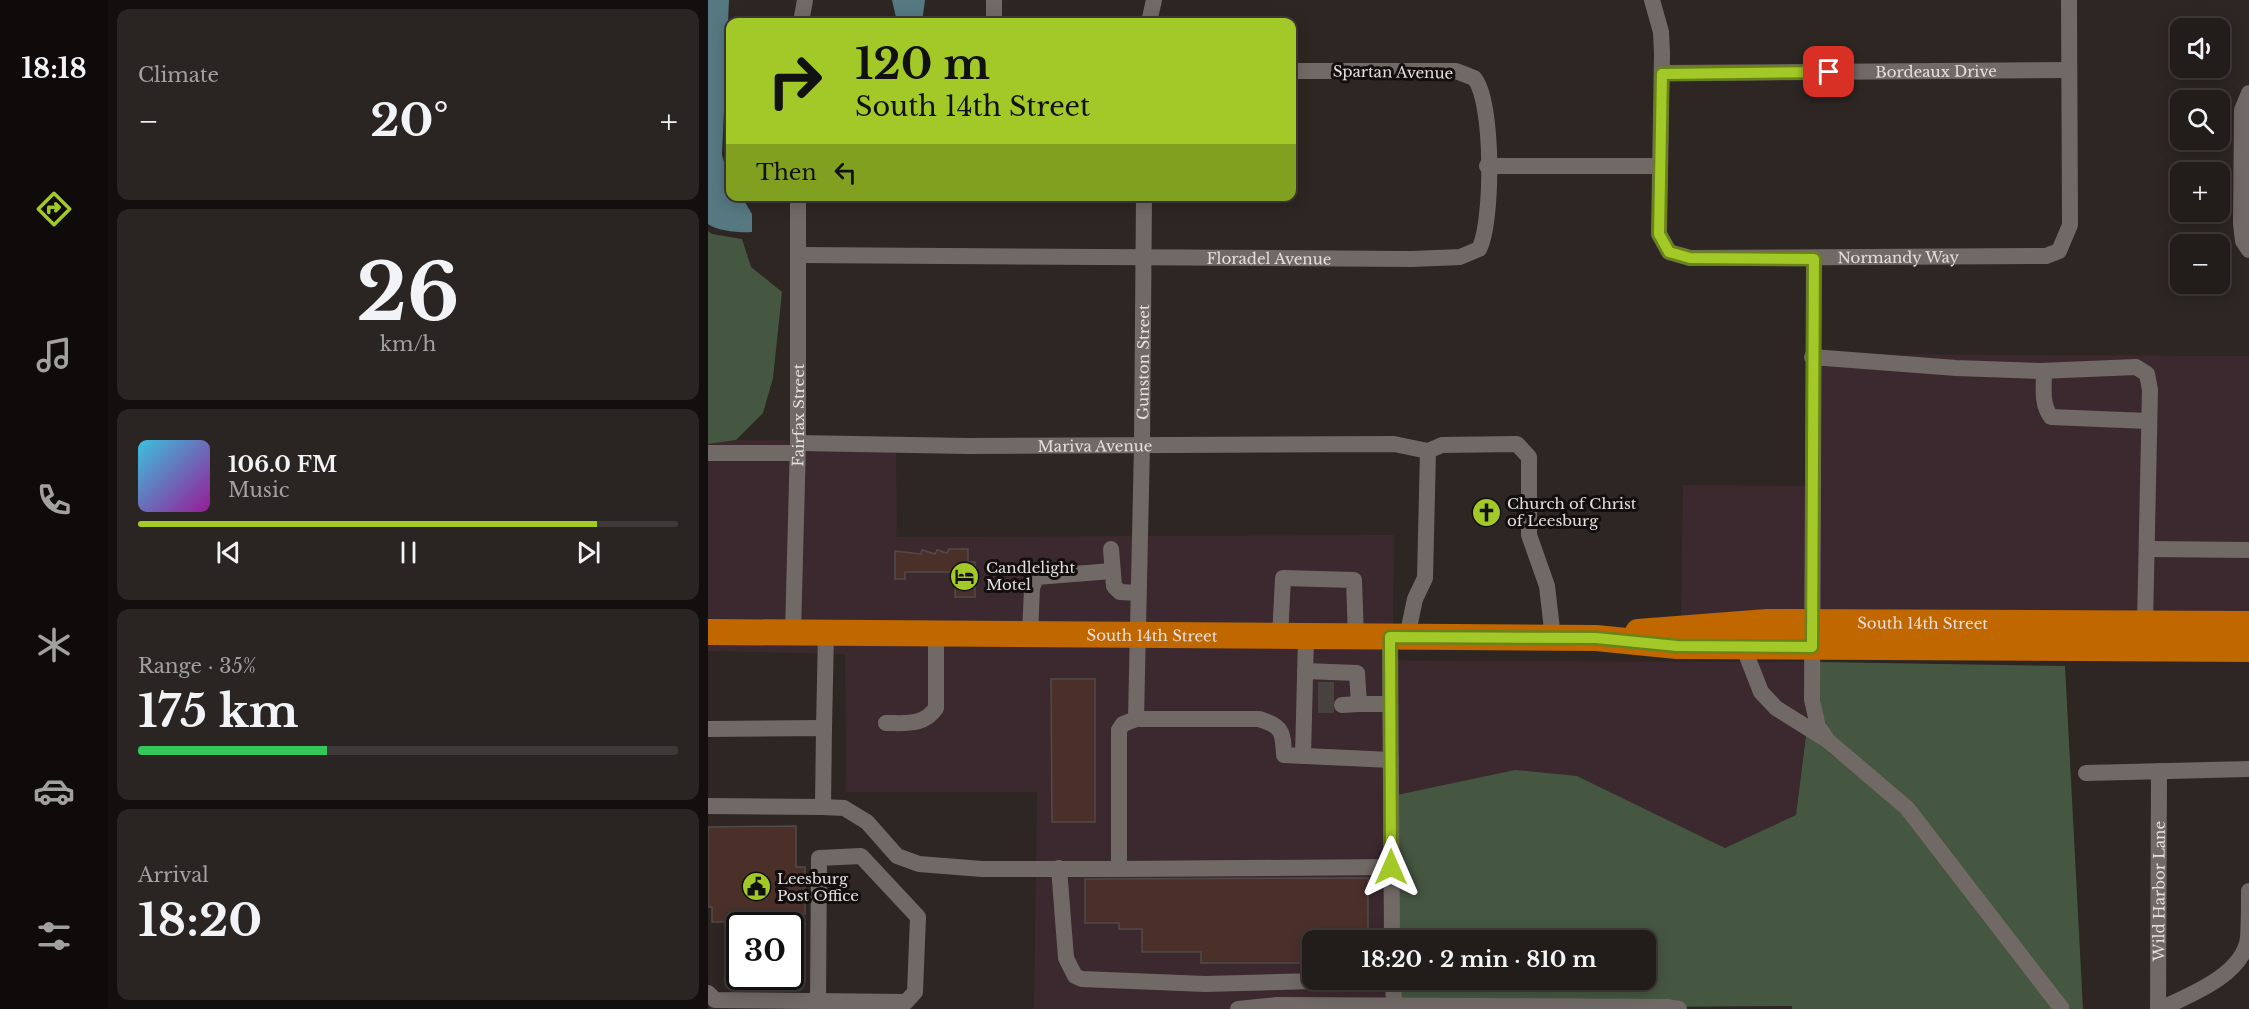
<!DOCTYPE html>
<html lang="en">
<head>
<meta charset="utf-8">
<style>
	:root { --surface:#221c1a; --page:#2a2523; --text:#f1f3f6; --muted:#a2a1a2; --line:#3f3a39; --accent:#a2c927 }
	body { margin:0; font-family:"Libre Baskerville",serif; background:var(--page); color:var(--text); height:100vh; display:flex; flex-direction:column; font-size:22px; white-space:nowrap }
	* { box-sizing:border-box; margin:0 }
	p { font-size:20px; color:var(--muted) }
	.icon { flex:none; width:33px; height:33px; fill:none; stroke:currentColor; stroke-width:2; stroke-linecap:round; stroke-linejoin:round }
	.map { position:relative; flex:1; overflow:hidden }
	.side { display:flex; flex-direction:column; gap:9px; padding:9px; background:#130f0e; width:600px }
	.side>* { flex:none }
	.top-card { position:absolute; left:18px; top:18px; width:570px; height:183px; border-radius:12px; box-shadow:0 3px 15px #0003,0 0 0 2px var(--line); background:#a2c927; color:#111; overflow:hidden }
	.buttons { position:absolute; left:1462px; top:18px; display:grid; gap:12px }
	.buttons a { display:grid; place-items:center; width:60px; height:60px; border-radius:12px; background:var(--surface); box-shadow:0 3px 15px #0003,0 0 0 2px var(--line); font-size:30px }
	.speed { position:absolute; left:18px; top:912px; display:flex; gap:12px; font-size:30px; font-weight:700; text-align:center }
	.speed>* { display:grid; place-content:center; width:78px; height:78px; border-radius:50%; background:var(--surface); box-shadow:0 3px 15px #0003,0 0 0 2px var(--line); line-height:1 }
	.speed .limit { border:3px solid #111; border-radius:9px; background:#fff; color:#111 }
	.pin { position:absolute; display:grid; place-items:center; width:51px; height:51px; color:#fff; margin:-26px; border-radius:12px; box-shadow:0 3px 9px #0006 }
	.me { position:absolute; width:66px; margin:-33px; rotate:0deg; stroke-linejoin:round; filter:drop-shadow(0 0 4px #0008) }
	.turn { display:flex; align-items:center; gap:21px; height:126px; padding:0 30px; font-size:27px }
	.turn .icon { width:78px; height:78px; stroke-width:2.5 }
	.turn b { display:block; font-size:42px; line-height:51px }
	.then { display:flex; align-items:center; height:57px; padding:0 30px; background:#0003; gap:12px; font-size:22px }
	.big { font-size:45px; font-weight:700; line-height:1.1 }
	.side .widget { flex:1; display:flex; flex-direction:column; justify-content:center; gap:9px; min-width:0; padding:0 21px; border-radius:12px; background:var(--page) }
	.side .dial { align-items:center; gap:0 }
	.dial b { font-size:78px; line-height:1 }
	.song { display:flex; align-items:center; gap:18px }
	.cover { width:72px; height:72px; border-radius:9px; background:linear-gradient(135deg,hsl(190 70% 55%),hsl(300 70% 35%)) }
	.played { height:6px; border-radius:3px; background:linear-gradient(90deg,var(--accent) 85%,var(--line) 85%) }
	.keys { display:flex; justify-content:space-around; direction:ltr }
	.heat { display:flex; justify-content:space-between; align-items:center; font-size:33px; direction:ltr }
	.charge { height:9px; border-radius:4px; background:linear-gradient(90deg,#34c759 35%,var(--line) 0) }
	.trip { position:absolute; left:594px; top:930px; width:354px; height:60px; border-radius:12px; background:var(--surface); box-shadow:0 3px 15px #0003,0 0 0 2px var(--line); font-weight:700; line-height:60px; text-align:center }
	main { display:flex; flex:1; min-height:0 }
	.tab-bar { display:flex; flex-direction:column; width:108px; justify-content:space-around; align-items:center; background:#0e0b0a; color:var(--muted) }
	.tab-bar .icon { width:42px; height:42px }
	.tab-bar .active { color:var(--accent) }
	.tab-bar b { font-size:27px; color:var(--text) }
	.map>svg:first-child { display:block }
	.commercial { fill:#3b292f }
	.green { fill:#455641 }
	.water { fill:#567881 }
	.building { fill:#4b302a; stroke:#524a48; stroke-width:1.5 }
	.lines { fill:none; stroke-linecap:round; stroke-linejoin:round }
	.minor-tunnel { stroke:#48423f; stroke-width:16; stroke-dasharray:16 8; stroke-linecap:butt }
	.minor { stroke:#716966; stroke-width:16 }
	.highway { stroke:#c16700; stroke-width:26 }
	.route-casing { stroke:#698319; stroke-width:15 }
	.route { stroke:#a2c927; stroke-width:10 }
	.labels { text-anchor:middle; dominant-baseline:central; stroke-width:6; stroke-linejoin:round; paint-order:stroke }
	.street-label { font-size:15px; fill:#e4dfde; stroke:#130f0e }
	.poi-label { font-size:15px; fill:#e4dfde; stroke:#130f0e; text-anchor:start }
</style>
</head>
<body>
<main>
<nav class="tab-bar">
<b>18:18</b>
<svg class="icon active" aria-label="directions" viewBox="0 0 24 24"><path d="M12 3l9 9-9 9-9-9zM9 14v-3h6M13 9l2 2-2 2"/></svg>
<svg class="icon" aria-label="music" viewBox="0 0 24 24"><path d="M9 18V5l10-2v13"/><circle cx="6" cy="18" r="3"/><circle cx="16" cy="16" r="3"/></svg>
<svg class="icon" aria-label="phone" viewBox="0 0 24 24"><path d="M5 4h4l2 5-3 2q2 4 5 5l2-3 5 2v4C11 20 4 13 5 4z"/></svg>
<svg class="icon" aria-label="climate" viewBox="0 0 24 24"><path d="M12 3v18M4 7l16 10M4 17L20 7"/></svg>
<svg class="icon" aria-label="car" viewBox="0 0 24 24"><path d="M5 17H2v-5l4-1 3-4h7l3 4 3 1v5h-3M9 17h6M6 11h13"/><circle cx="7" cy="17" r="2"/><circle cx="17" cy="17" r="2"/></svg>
<svg class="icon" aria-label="filters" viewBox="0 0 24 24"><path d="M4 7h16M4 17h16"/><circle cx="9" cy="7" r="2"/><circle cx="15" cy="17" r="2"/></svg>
</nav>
<section class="side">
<div class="widget"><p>Climate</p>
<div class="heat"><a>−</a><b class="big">20°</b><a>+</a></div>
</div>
<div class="widget dial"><b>26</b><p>km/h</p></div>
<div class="widget">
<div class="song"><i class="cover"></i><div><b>106.0 FM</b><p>Music</p></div></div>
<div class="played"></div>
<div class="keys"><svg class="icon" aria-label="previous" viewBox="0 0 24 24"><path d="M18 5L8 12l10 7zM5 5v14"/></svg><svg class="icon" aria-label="pause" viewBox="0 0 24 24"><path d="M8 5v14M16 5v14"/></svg><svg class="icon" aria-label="next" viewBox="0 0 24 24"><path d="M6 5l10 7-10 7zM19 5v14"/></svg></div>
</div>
<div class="widget"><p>Range · 35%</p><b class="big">175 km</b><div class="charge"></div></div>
<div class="widget"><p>Arrival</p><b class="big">18:20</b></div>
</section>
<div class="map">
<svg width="1541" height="1009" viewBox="0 0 1541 1009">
	<rect width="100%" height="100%" fill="#2d2623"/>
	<g class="commercial">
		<path d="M1106,354L1541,356V616L973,619L975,485L1106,486Z"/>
		<path d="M28,440L188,442L189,537L686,535L685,630L0,626V444Z"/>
		<path d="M0,639L685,643V659L703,661L1096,662V700L1100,720L1088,815L1017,848L869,776L683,940H604V980H682V1009H326L329,792H138L137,654L0,651Z"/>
	</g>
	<g class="green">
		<path d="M0,231L4,234L34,239L43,267L74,292L65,378L55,413L28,440L0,444Z"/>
		<path d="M1111,662L1357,666L1375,1009H1363L1205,804L1125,736C1110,713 1111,689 1111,662Z"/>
		<path d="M1100,720L1117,749L1193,812L1346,1009H1084V1006L682,1009V980H938V940H683L684,796L807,770L869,776L1017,848L1088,815Z"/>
	</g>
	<g class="water">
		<path d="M0,0H21L14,155L22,183V196L34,197L44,214V232C32,233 9,231 0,224Z"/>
		<path d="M184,0H217L214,22H189Z"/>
	</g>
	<g class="building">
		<path d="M241,549H260V562H267V597H247L248,572H197V579H187V551L213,554L214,550L227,554L229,550L239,553Z"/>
		<path d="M343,679H387V822H344Z"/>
		<path d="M88,826V867H97V914L39,915V922H4V907H0V827Z"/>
		<path d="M660,878V940H604V963H493V952H434V929H411V923H377V879Z"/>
	</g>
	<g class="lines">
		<g class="minor-tunnel">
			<path d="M610,690H633"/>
			<path d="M610,705H634"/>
		</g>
		<g class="minor">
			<path id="s1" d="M944,0L953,32L954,53L951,234L961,252L982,258L1338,256L1351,251L1362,225L1361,0"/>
			<path d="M93,22L97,0"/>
			<path d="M286,22V0"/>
			<path d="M441,22L446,0"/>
			<path id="s2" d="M954,73L1360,70"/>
			<path d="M1541,93L1534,110L1533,224L1535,241L1541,250"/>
			<path d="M779,166H952"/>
			<path id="s3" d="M91,255L704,259L752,257L771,249C785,224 786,100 766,78L748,71H584"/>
			<path d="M1106,259L1104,700L1110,726L1118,738"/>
			<path d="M1104,357L1248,368L1332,371L1428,367L1439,374L1442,390L1437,624"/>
			<path d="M1336,371C1336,387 1333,404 1343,417L1440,421"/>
			<path id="s4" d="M90,443L260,446L686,444L720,451"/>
			<path d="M0,453H89"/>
			<path d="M403,549L406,586L412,592L430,593"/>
			<path d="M1439,549L1541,550"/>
			<path id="s5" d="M85,633L90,443V196"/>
			<path d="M322,635L324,588L328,577L404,571"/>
			<path d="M572,637L575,578L646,580L648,637"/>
			<path d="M682,637L684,940"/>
			<path d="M699,637L707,599L717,578L720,451L734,445L809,444L821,457V535L839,586L845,638"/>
			<path d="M1035,646L1053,692L1068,708L1119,740L1199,808L1354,1009"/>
			<path d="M597,671L649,673L651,704H682"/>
			<path d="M634,705L651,704"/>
			<path d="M428,719H551C574,726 575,731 576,755L683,760"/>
			<path d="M178,723C198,723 216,726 228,708V635"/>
			<path d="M116,728L118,633"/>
			<path id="s6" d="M0,729L116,728L115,807L136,808L159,822L189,856L211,864L274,869H411V730L415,724L428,719L434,445L436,196"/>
			<path d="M595,756L598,637"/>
			<path d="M1378,773L1541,769"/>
			<path d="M0,806L115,807"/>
			<path d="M351,868L358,958L367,976L374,979L497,984L641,980"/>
			<path d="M411,869L683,867"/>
			<path d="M685,980L686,1007"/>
			<path d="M0,993L7,1000L198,1002L207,992L210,917L153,856L111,858L110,1001"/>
			<path d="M530,1009L569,1005L959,1007L971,1009"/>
			<path id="s7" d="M1450,1009L1451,771"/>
			<path d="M1452,1009C1482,995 1535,975 1540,938C1541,923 1541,907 1541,891"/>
		</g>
		<g class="highway">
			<path id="s8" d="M0,632L888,638L969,646L1541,649"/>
			<path id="s9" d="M930,632L1059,622L1541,624"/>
		</g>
	</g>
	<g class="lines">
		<defs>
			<path id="route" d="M683,867L682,637L888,638L969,646L1104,647L1106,259L982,258L961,252L951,234L954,74L1121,72"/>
		</defs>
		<use href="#route" class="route-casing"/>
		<use href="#route" class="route"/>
	</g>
	<defs>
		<symbol id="church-disc" viewBox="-11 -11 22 22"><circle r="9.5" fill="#a2c927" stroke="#130f0e"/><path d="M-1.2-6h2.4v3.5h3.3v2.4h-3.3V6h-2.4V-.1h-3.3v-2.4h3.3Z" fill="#111"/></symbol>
		<symbol id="hotel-disc" viewBox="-11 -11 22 22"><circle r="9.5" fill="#a2c927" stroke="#130f0e"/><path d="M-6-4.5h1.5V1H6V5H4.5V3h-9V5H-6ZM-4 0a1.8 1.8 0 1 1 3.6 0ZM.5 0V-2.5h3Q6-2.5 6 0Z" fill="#111"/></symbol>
		<symbol id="civic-disc" viewBox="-11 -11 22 22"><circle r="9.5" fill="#a2c927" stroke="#130f0e"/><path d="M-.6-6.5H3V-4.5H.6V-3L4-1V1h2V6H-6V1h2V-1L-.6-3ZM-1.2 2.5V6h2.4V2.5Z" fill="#111"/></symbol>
	</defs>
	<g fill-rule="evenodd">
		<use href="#church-disc" x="762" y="496" width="33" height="33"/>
		<use href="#hotel-disc" x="240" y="560" width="33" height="33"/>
		<use href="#civic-disc" x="32" y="870" width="33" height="33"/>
	</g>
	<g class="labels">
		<g class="street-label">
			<text stroke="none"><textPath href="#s2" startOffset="274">Bordeaux Drive</textPath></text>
			<text transform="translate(685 72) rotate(1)">Spartan Avenue</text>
			<text stroke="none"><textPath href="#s3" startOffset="470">Floradel Avenue</textPath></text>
			<text stroke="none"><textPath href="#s1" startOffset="486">Normandy Way</textPath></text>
			<text stroke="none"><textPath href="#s6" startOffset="1029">Gunston Street</textPath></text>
			<text stroke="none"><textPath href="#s5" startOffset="218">Fairfax Street</textPath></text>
			<text stroke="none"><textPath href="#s4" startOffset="297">Mariva Avenue</textPath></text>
			<text stroke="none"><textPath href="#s9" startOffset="285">South 14th Street</textPath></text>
			<text stroke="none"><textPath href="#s8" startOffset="444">South 14th Street</textPath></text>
			<text stroke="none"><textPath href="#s7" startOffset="118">Wild Harbor Lane</textPath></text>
		</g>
		<g class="poi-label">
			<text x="799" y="503">Church of Christ<tspan x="799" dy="17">of Leesburg</tspan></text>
			<text x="278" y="567">Candlelight<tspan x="278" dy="17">Motel</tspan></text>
			<text x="69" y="878">Leesburg<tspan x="69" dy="17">Post Office</tspan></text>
		</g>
	</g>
</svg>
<div class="buttons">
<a><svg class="icon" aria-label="sound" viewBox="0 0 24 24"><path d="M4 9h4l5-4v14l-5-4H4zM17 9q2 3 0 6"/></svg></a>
<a><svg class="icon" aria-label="search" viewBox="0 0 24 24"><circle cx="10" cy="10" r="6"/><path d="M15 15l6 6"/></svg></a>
<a>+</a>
<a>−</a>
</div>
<div class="speed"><div class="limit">30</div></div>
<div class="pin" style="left:1121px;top:72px;background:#d93025"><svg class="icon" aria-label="arrive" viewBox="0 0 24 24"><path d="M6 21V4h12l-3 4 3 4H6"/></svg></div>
<svg class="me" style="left:683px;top:867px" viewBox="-20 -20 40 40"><path d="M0-17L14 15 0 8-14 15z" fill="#a2c927" stroke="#fff" stroke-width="4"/></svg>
<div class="trip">18:20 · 2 min · 810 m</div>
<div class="top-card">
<div class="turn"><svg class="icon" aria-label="right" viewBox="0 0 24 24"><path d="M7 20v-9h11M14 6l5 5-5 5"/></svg><div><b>120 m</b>South 14th Street</div></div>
<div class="then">Then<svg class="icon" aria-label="left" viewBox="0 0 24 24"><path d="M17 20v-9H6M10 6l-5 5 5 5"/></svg></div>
</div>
</div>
</main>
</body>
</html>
